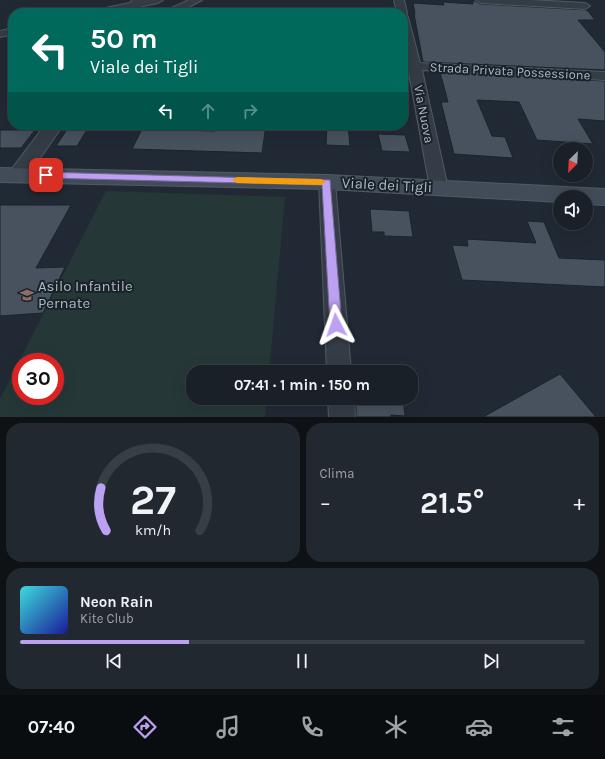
<!DOCTYPE html>
<html lang="it">
<head>
<meta charset="utf-8">
<style>
	:root { --surface:#192027; --page:#22282f; --text:#f1f3f6; --muted:#9fa3a7; --line:#373e44; --accent:#bca0f2 }
	body { margin:0; font-family:Karla,sans-serif; background:var(--page); color:var(--text); height:100vh; display:flex; flex-direction:column; font-size:15px; white-space:nowrap }
	* { box-sizing:border-box; margin:0 }
	p { font-size:13px; color:var(--muted) }
	.icon { flex:none; width:22px; height:22px; fill:none; stroke:currentColor; stroke-width:2; stroke-linecap:round; stroke-linejoin:round }
	.map { position:relative; height:417px; overflow:hidden }
	.details { display:flex; flex-direction:column; gap:6px; padding:6px; background:#0e1215; flex:1 }
	.details>* { flex:none }
	.hud { position:absolute; left:8px; top:8px; width:400px; height:122px; border-radius:16px; box-shadow:0 4px 16px #0002,0 0 0 1px var(--line); background:#00695c; color:#fff; overflow:hidden }
	.needle { width:26px; rotate:204deg }
	.fabs { position:absolute; left:553px; top:142px; display:grid; gap:8px }
	.fabs a { display:grid; place-items:center; width:40px; height:40px; border-radius:50%; background:var(--surface); box-shadow:0 4px 16px #0002,0 0 0 1px var(--line); font-size:20px }
	.speed { position:absolute; left:12px; top:353px; display:flex; gap:8px; font-size:20px; font-weight:700; text-align:center }
	.speed>* { display:grid; place-content:center; width:52px; height:52px; border-radius:50%; background:var(--surface); box-shadow:0 4px 16px #0002,0 0 0 1px var(--line); line-height:1 }
	.speed .limit { border:6px solid #d22; background:#fff; color:#111 }
	.pin { position:absolute; display:grid; place-items:center; width:34px; height:34px; color:#fff; margin:-17px; border-radius:8px; box-shadow:0 2px 6px #0006 }
	.me { position:absolute; width:44px; margin:-22px; rotate:356deg; stroke-linejoin:round; filter:drop-shadow(0 0 3px #0008) }
	.turn { display:flex; align-items:center; gap:14px; height:84px; padding:0 16px; font-size:18px }
	.turn .icon { width:52px; height:52px; stroke-width:2.5 }
	.turn b { display:block; font-size:28px; line-height:34px }
	.lanes { display:flex; align-items:center; height:38px; padding:0 16px; background:#0003; justify-content:center; gap:20px; direction:ltr }
	.lanes .off { opacity:.35 }
	.big { font-size:30px; font-weight:700; line-height:1.1 }
	.details .tile { flex:1; display:flex; flex-direction:column; justify-content:center; gap:6px; min-width:0; padding:0 14px; border-radius:16px; background:var(--page) }
	.details .dial { align-items:center; gap:0 }
	.dial svg { height:104px; overflow:visible; fill:none; stroke:var(--line); stroke-width:7; stroke-linecap:round; text-anchor:middle }
	.dial text { fill:var(--text); stroke:none }
	.song { display:flex; align-items:center; gap:12px }
	.cover { width:48px; height:48px; border-radius:6px; background:linear-gradient(135deg,hsl(180 70% 55%),hsl(240 70% 35%)) }
	.played { height:4px; border-radius:2px; background:linear-gradient(90deg,var(--accent) 30%,var(--line) 30%) }
	.keys { display:flex; justify-content:space-around; direction:ltr }
	.heat { display:flex; justify-content:space-between; align-items:center; font-size:22px; direction:ltr }
	.details .tiles { flex:1; display:grid; gap:6px; grid-template-columns:1fr 1fr }
	.tile:last-child { grid-column:span 2 }
	.trip { position:absolute; left:186px; top:365px; width:232px; height:40px; border-radius:16px; background:var(--surface); box-shadow:0 4px 16px #0002,0 0 0 1px var(--line); font-weight:700; line-height:40px; text-align:center }
	.tab-bar { display:flex; height:64px; justify-content:space-around; align-items:center; background:#0a0d10; color:var(--muted) }
	.tab-bar .icon { width:28px; height:28px }
	.tab-bar .selected { color:var(--accent) }
	.tab-bar b { font-size:18px; color:var(--text) }
	.map>svg:first-child { display:block }
	.green { fill:#253837; fill-rule:evenodd }
	.building { fill:#47525e; stroke:#1b232b }
	.lines { fill:none; stroke-linecap:round; stroke-linejoin:round }
	.minor-casing { stroke:#515a63; stroke-width:2 }
	.tertiary-casing { stroke:#515a63; stroke-width:2 }
	.secondary-casing { stroke:#515a63; stroke-width:2 }
	.minor { fill:#343c45; fill-rule:evenodd }
	.tertiary { fill:#343c45; fill-rule:evenodd }
	.secondary { fill:#424c58; fill-rule:evenodd }
	.route { fill:#bca0f2; stroke:#7a689d }
	.slow { fill:#f59e0b }
	.labels { text-anchor:middle; dominant-baseline:central; stroke-width:4; stroke-linejoin:round; paint-order:stroke }
	.far-street-label { font-size:13px; fill:#aeb7c2; stroke:#192129 }
	.street-label { font-size:15px; fill:#aeb7c2; stroke:#192129 }
	.poi-label { font-size:15px; fill:#aeb7c2; stroke:#192129; text-anchor:start }
</style>
</head>
<body>
<div class="map">
<svg width="605" height="417" viewBox="0 0 605 417">
	<rect width="100%" height="100%" fill="#212a34"/>
	<path class="green" d="M106,191L285,197L269,372H193V398H267L265,417H0V399ZM21,362H55V396H21Z"/>
	<g class="building">
		<path d="M473,0L481,4L587,10L595,20H578L605,52V70L423,62L414,14H415L413,3L444,5L443,2L473,4Z"/>
		<path d="M440,72L605,81V121L578,119L593,144L537,140L519,102L477,100L492,136L505,137L513,158L454,154L441,102H448Z"/>
		<path d="M70,125H90L77,146H56Z"/>
		<path d="M217,125H266L262,153L132,149L142,129L215,131Z"/>
		<path d="M327,125H348L350,146L326,145Z"/>
		<path d="M0,130H35L21,148H0Z"/>
		<path d="M378,134L405,135L410,152L382,151Z"/>
		<path d="M0,205H71L36,268L65,267L43,313L0,316Z"/>
		<path d="M370,209L409,211L413,237L384,236V232H372Z"/>
		<path d="M527,221L544,222L559,258L605,260V287L462,280L452,245L468,246L467,239L536,243Z"/>
		<path d="M560,374L596,417H483Z"/>
		<path d="M356,398H403L405,416L391,415V417H356Z"/>
	</g>
	<g class="lines">
		<defs>
			<g id="minor">
				<path d="M144,0H163L158,3L110,13H91L96,10Z"/>
				<path d="M189,0H202L177,13H164L165,11Z"/>
				<path d="M394,0H404L407,13L406,15L408,17L420,63L605,72V80L422,70L448,188L445,192L439,194L433,192L430,188L403,40V13H397Z"/>
				<path d="M476,0H531L585,3L590,6L585,9L481,3Z"/>
				<path d="M13,28V34L0,37V31Z"/>
				<path d="M327,176L333,178L335,182L351,372H327L319,182L321,178Z"/>
				<path d="M328,398H354L355,417H329Z"/>
			</g>
			<g id="tertiary">
				<path d="M132,0H144L138,13H126Z"/>
				<path d="M45,125H63L25,180L18,182L11,180L8,175L11,170Z"/>
			</g>
			<path id="secondary" d="M0,168L327,175L605,189V205L586,204V197H560V202L327,189L0,182Z"/>
		</defs>
		<use href="#minor" class="minor-casing"/>
		<use href="#tertiary" class="tertiary-casing"/>
		<use href="#secondary" class="secondary-casing"/>
		<use href="#minor" class="minor"/>
		<use href="#tertiary" class="tertiary"/>
		<use href="#secondary" class="secondary"/>
	</g>
	<path class="route" d="M43,172L330,180L342,325L340,329L336,330L332,329L330,325L322,185L46,178L43,177L41,175Z"/>
	<path class="slow" d="M237,177L321,179L326,182L321,185L237,183L232,180Z"/>
	<defs>
		<symbol id="school-bare" viewBox="-9 -9 18 18"><path d="M0-5L7-2L0 1L-7-2ZM-4 1L0 2.5L4 1V4Q0 6-4 4Z" fill="#8d6e63" stroke="#192129" stroke-width="2.5" paint-order="stroke"/></symbol>
	</defs>
	<g fill-rule="evenodd">
		<use href="#school-bare" x="17" y="285" width="20" height="20"/>
	</g>
	<g class="labels">
		<g class="far-street-label">
			<text transform="translate(510 71) rotate(3)">Strada Privata Possessione</text>
			<text transform="translate(424 114) rotate(79)">Via Nuova</text>
		</g>
		<g class="street-label">
			<text transform="translate(387 185) rotate(3)">Viale dei Tigli</text>
		</g>
		<g class="poi-label">
			<text x="38" y="286">Asilo Infantile<tspan x="38" dy="17">Pernate</tspan></text>
		</g>
	</g>
</svg>
<div class="fabs">
<a><svg class="needle" viewBox="-14 -14 28 28"><path d="M0-13l5 13h-10z" fill="#e53935"/><path d="M0 13l5-13h-10z" fill="#9fa3a7"/></svg></a>
<a><svg class="icon" aria-label="sound" viewBox="0 0 24 24"><path d="M4 9h4l5-4v14l-5-4H4zM17 9q2 3 0 6"/></svg></a>
</div>
<div class="speed"><div class="limit">30</div></div>
<div class="pin" style="left:46px;top:175px;background:#d93025"><svg class="icon" aria-label="arrive" viewBox="0 0 24 24"><path d="M6 21V4h12l-3 4 3 4H6"/></svg></div>
<svg class="me" style="left:336px;top:325px" viewBox="-20 -20 40 40"><path d="M0-17L14 15 0 8-14 15z" fill="#bca0f2" stroke="#fff" stroke-width="4"/></svg>
<div class="trip">07:41 · 1 min · 150 m</div>
<div class="hud">
<div class="turn"><svg class="icon" aria-label="left" viewBox="0 0 24 24"><path d="M17 20v-9H6M10 6l-5 5 5 5"/></svg><div><b>50 m</b>Viale dei Tigli</div></div>
<div class="lanes"><svg class="icon" aria-label="left" viewBox="0 0 24 24"><path d="M17 20v-9H6M10 6l-5 5 5 5"/></svg><svg class="icon off" aria-label="ahead" viewBox="0 0 24 24"><path d="M12 20V5M6 11l6-6 6 6"/></svg><svg class="icon off" aria-label="right" viewBox="0 0 24 24"><path d="M7 20v-9h11M14 6l5 5-5 5"/></svg></div>
</div>
</div>
<section class="details">
<div class="tiles">
<div class="tile dial"><svg viewBox="0 0 100 80">
<path d="M14 69A42 42 0 1 1 86 69"/>
<path d="M14 69A42 42 0 0 1 10 36" stroke="#bca0f2"/>
<text x="50" y="56" font-size="32" font-weight="700">27</text>
<text x="50" y="72" font-size="11">km/h</text>
</svg></div>
<div class="tile"><p>Clima</p>
<div class="heat"><a>−</a><b class="big">21.5°</b><a>+</a></div>
</div>
<div class="tile">
<div class="song"><i class="cover"></i><div><b>Neon Rain</b><p>Kite Club</p></div></div>
<div class="played"></div>
<div class="keys"><svg class="icon" aria-label="previous" viewBox="0 0 24 24"><path d="M18 5L8 12l10 7zM5 5v14"/></svg><svg class="icon" aria-label="pause" viewBox="0 0 24 24"><path d="M8 5v14M16 5v14"/></svg><svg class="icon" aria-label="next" viewBox="0 0 24 24"><path d="M6 5l10 7-10 7zM19 5v14"/></svg></div>
</div>
</div>
</section>
<nav class="tab-bar">
<b>07:40</b>
<svg class="icon selected" aria-label="directions" viewBox="0 0 24 24"><path d="M12 3l9 9-9 9-9-9zM9 14v-3h6M13 9l2 2-2 2"/></svg>
<svg class="icon" aria-label="music" viewBox="0 0 24 24"><path d="M9 18V5l10-2v13"/><circle cx="6" cy="18" r="3"/><circle cx="16" cy="16" r="3"/></svg>
<svg class="icon" aria-label="phone" viewBox="0 0 24 24"><path d="M5 4h4l2 5-3 2q2 4 5 5l2-3 5 2v4C11 20 4 13 5 4z"/></svg>
<svg class="icon" aria-label="climate" viewBox="0 0 24 24"><path d="M12 3v18M4 7l16 10M4 17L20 7"/></svg>
<svg class="icon" aria-label="car" viewBox="0 0 24 24"><path d="M5 17H2v-5l4-1 3-4h7l3 4 3 1v5h-3M9 17h6M6 11h13"/><circle cx="7" cy="17" r="2"/><circle cx="17" cy="17" r="2"/></svg>
<svg class="icon" aria-label="filters" viewBox="0 0 24 24"><path d="M4 7h16M4 17h16"/><circle cx="9" cy="7" r="2"/><circle cx="15" cy="17" r="2"/></svg>
</nav>
</body>
</html>
